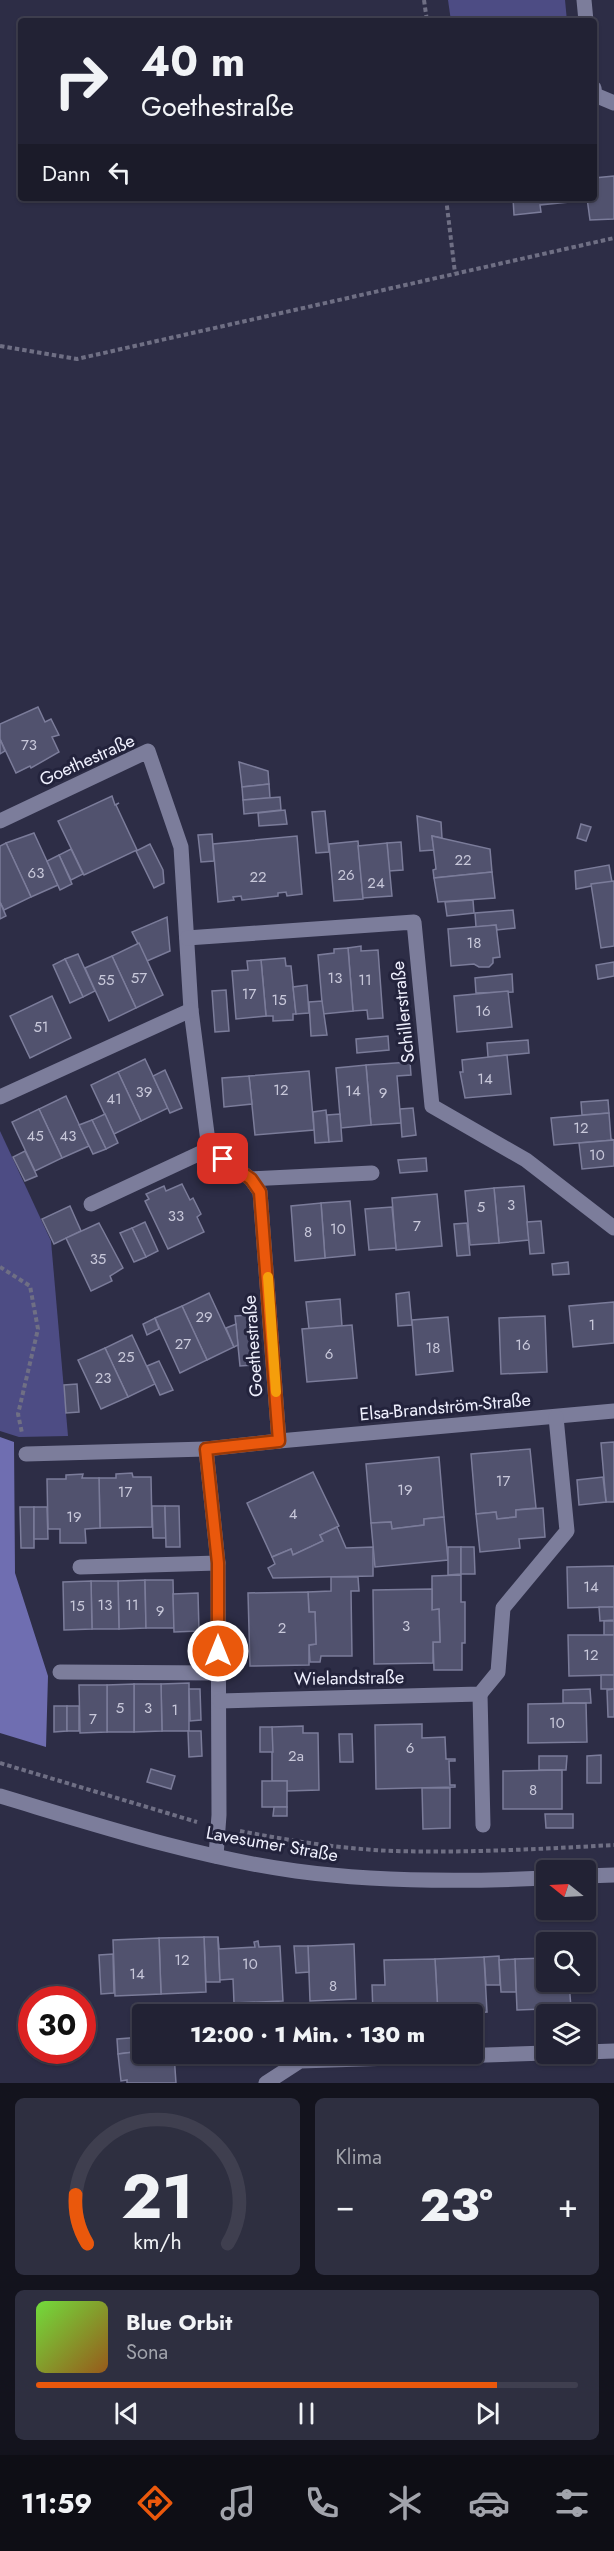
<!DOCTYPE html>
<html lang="de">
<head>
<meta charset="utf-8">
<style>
	:root { --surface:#222234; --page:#2e2f40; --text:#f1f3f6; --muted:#a2a4ac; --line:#3f3f4f; --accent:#ea580c }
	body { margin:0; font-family:Jost,sans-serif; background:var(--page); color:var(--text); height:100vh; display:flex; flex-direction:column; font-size:22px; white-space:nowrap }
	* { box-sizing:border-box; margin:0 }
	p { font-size:20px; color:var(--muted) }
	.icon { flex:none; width:33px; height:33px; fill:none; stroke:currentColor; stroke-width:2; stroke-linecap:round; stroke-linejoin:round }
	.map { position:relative; height:2083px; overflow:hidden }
	.drawer { display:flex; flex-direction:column; gap:15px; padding:15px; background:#13131d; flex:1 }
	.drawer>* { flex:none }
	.hud { position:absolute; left:18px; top:18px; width:579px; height:183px; border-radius:6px; box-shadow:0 2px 4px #0004,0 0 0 2px var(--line); background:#222234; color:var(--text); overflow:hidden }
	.needle { width:39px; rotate:288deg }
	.tools { position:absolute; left:536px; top:1860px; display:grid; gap:12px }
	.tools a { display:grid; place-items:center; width:60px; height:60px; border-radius:6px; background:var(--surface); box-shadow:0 2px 4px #0004,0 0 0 2px var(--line); font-size:30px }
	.speed { position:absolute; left:18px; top:1986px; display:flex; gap:12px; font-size:30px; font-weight:700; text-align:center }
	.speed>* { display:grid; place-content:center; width:78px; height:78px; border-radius:50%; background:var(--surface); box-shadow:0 2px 4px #0004,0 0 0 2px var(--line); line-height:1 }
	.speed .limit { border:9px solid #d22; background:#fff; color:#111 }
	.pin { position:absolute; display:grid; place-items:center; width:51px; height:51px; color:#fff; margin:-26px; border-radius:12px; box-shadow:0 3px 9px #0006 }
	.me { position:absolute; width:66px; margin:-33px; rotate:0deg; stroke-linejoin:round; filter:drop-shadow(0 0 4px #0008) }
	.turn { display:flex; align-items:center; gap:21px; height:126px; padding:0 24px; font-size:27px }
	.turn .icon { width:78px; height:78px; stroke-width:2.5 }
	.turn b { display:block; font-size:42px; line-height:51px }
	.then { display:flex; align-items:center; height:57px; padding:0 24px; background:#0003; gap:12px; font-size:22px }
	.big { font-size:45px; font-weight:800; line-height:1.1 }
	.drawer .card { flex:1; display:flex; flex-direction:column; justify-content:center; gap:9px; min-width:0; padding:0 21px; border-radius:9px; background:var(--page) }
	.drawer .dial { align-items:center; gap:0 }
	.dial svg { height:156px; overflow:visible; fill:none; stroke:var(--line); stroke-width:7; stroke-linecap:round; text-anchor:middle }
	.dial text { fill:var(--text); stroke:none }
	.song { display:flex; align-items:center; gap:18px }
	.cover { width:72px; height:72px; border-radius:9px; background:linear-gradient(135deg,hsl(100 70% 55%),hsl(30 70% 35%)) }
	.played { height:6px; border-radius:3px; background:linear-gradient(90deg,var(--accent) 85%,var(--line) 85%) }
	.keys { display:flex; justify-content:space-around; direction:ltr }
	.heat { display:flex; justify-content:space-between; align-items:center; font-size:33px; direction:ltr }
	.drawer .tiles { flex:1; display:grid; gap:15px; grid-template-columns:1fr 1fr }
	.card:last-child { grid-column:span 2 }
	.trip { position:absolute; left:132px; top:2004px; width:351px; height:60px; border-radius:6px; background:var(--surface); box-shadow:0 2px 4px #0004,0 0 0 2px var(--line); font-weight:800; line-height:60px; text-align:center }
	.dock { display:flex; height:96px; justify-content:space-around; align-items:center; background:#0e0e15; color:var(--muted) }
	.dock .icon { width:42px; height:42px }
	.dock .on { color:var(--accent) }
	.dock b { font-size:27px; color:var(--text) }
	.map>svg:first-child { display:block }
	.green { fill:#4d4c84 }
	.water { fill:#6f6eb1 }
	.building { fill:#51526e; stroke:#7b7c9a; stroke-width:1.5 }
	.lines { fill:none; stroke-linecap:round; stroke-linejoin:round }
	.path { stroke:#6f6f84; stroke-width:4; stroke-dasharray:4.5 3; stroke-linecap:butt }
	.minor { stroke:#7c7d9b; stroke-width:15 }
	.route-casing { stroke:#983908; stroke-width:15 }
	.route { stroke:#ea580c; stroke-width:10 }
	.slow { stroke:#f59e0b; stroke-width:10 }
	.labels { text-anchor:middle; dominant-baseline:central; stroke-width:6; stroke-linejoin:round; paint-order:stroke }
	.number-label { font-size:15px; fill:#c8c8da }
	.street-label { font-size:18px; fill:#eff0fe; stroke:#23233c }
</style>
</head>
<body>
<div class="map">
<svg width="614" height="2083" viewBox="0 0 614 2083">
	<rect width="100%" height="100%" fill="#2d2d46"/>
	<g class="green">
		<path d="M448,0H565L567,21H451Z"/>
		<path d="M0,1131L51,1241L68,1436L19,1437L0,1431Z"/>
	</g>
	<path class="water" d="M0,1437L14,1442L15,1573L48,1676L46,1747L0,1733Z"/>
	<g class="building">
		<path d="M614,176V219L590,220L587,198H594V178Z"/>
		<path d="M513,198H568L569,202L540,205L541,212L514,215Z"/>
		<path d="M38,707L45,722L51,719L59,735L52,737L59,752L31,768L30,766L16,773L0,739V724Z"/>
		<path d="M0,739L5,751L0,754Z"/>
		<path d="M239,762L268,771L269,784L242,787Z"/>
		<path d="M269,784L270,798L243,800L242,787Z"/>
		<path d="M112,796L115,805L119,803L116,805L137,850L84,875L58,821Z"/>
		<path d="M280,797L281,810L244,814L243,800Z"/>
		<path d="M285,810L287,824L259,826L258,813Z"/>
		<path d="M325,811L329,852L316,853L312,812Z"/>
		<path d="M417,816L441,822L442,838L432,836L434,850L420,851Z"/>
		<path d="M581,824L591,827L586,841L577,838Z"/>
		<path d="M34,833L58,885L31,897L6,843Z"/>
		<path d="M212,834L214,861L201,862L198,835Z"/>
		<path d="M297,836L302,894L287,896L286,892L278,893V896L242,900L241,896L233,897L234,900L218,902L213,844Z"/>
		<path d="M432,836L490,849L492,872L434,878L433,870L436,869Z"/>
		<path d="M358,841L363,899L334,901L329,844Z"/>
		<path d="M401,842L403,870L389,871L387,843Z"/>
		<path d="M6,843L31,897L4,910L0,902V846Z"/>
		<path d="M387,843L392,896L363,898L358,846Z"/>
		<path d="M150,844L163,870L164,883L154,888L136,851Z"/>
		<path d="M71,849L83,874L71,880L59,855Z"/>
		<path d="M59,855L72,884L60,890L47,861Z"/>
		<path d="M609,865L612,882L576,889L575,871Z"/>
		<path d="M492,872L495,898L438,902L434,878Z"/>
		<path d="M614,881V946L601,948L591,884Z"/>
		<path d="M473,900L474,913L447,916L445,902Z"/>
		<path d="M0,902L6,916L0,919Z"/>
		<path d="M513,910L515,928L497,930L496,925L476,927L475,913Z"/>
		<path d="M167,917L170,951L147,961L132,932Z"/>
		<path d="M496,925L500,957L493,958V963L489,967H479L474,964L451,966L448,929Z"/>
		<path d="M139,943L163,995L136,1008L112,956Z"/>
		<path d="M361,946V951L378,950L383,1018L368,1019L367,1010L353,1011L348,948Z"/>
		<path d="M348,948L353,1011L323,1014L318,955L334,953V949Z"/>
		<path d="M78,954L95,991L83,997L65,959Z"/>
		<path d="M112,956L136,1008L109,1021L85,968Z"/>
		<path d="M285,958L286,966H291L296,1014H293V1020L273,1021V1016H266L261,960Z"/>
		<path d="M65,959L83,997L70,1003L53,965Z"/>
		<path d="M261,960L266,1016L236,1019L232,971L248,970L247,961Z"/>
		<path d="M614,962V976L598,979L596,965Z"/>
		<path d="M512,974L513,992L476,993L475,978Z"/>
		<path d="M307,985L309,1013L296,1014L293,987Z"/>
		<path d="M226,990L229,1031L215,1032L212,991Z"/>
		<path d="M508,991L512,1027L457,1032L454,996Z"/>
		<path d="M52,996L71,1038L30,1058L10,1016Z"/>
		<path d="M322,1001L327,1035L311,1036L309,1002Z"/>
		<path d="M388,1036L389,1050L357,1053L356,1039Z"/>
		<path d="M528,1040L529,1053L488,1057L487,1043Z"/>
		<path d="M507,1055L511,1094L465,1098L460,1072H463L462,1060Z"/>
		<path d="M145,1059L168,1108L141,1121L118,1072Z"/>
		<path d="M410,1062L411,1075L397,1076L401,1123L371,1125L366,1065Z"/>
		<path d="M366,1065L371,1125L341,1128L336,1068Z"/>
		<path d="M165,1070L182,1108L170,1113L153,1076Z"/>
		<path d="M309,1071L314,1130L255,1135L249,1076Z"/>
		<path d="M118,1072L141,1121L114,1134L91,1085Z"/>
		<path d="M249,1076L252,1104L224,1107L222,1078Z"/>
		<path d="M66,1096L89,1146L62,1158L39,1109Z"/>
		<path d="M608,1100L609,1113L582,1115L581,1102Z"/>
		<path d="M413,1108L416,1135L402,1137L400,1109Z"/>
		<path d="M39,1109L62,1158L35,1171L12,1122Z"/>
		<path d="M326,1110L329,1142L315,1143L313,1112Z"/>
		<path d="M609,1113L611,1139L614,1140L554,1145L551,1118Z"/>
		<path d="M105,1114L118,1143L106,1149L92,1120Z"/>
		<path d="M340,1114L342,1141L329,1142L327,1115Z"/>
		<path d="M92,1120L106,1149L93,1154L79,1125Z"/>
		<path d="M614,1140V1166L582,1169L579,1143Z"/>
		<path d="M25,1151L37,1176L25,1181L13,1157Z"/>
		<path d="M426,1158L427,1171L400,1173L398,1160Z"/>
		<path d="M182,1184L190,1200L193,1198L201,1214L197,1217L204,1232L168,1249L145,1201L149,1199L146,1194L164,1186L166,1191Z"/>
		<path d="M524,1186L529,1240L499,1243L494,1188Z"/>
		<path d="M494,1188L499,1243L470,1245L465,1191Z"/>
		<path d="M437,1194L442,1246L396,1250L392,1198Z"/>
		<path d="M350,1201L355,1255L325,1258L321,1203Z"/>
		<path d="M321,1203L325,1258L295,1261L291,1206Z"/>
		<path d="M70,1206L81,1231L54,1244L42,1219Z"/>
		<path d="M392,1207L396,1248L369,1250L365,1209Z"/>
		<path d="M541,1221L544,1253L530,1254L527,1222Z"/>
		<path d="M145,1222L158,1251L146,1257L132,1228Z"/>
		<path d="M99,1223L123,1268L110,1276L112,1281L91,1291L66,1238Z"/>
		<path d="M467,1223L470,1255L457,1256L454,1224Z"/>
		<path d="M132,1228L146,1257L134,1262L120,1233Z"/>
		<path d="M568,1262L569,1274L553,1275L552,1264Z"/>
		<path d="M409,1292L412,1325L398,1326L396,1294Z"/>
		<path d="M209,1293L234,1347L207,1360L182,1306Z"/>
		<path d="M340,1299L342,1326L309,1329L306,1302Z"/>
		<path d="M614,1302V1343L573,1347L569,1306Z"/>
		<path d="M182,1306L207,1360L180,1373L155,1318Z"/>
		<path d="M248,1315L253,1365L240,1366L235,1316Z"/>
		<path d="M545,1316L547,1372L501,1374L499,1318Z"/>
		<path d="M448,1317L453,1371L416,1375L412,1320Z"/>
		<path d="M155,1318L159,1329L147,1335L143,1324Z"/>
		<path d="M236,1324L238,1345L234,1347L226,1328Z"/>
		<path d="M352,1325L357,1378L307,1382L302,1329Z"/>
		<path d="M132,1335L155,1384L128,1397L105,1348Z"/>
		<path d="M105,1348L128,1397L101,1409L78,1360Z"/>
		<path d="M159,1361L173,1390L160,1395L147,1366Z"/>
		<path d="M77,1384L79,1412L66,1413L64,1385Z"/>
		<path d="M614,1442V1502H606L601,1443Z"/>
		<path d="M530,1449L536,1508L516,1510V1517L497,1519L496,1512L476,1514L471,1454Z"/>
		<path d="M439,1457L444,1517L424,1519V1525L392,1529L391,1522L371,1523L366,1464Z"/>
		<path d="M313,1472L339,1526L320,1535L323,1541L293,1555L291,1549L272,1557L247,1503Z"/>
		<path d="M132,1473L133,1477H151L152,1527L100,1528L99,1478H116V1474Z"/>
		<path d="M83,1474L82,1478H99L100,1528L85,1529L86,1543H60V1529H48L47,1479H66V1475Z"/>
		<path d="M603,1477L606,1502L579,1505L577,1480Z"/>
		<path d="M152,1506H165L166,1538H153Z"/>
		<path d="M165,1506H179L180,1547H166Z"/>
		<path d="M20,1507H34V1548H21Z"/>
		<path d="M34,1507H47L48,1539H34Z"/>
		<path d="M543,1508L545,1537L519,1539L520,1548L480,1552L476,1514L496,1512L497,1519L516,1517V1510Z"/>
		<path d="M444,1517L448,1560L375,1567L371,1523L391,1522L392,1529L424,1525V1519Z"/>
		<path d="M337,1527L346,1548L373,1547V1576L273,1578L268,1568L275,1564L272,1557L291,1549L293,1555L323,1541L320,1535Z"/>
		<path d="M448,1547H461V1574L448,1575Z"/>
		<path d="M461,1547H474L475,1574H461Z"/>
		<path d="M614,1566V1607L568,1608L567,1567Z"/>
		<path d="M461,1575V1602H465V1643H462V1670H434L433,1642H440L439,1609L432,1610V1576Z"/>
		<path d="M331,1577H358L359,1591H351L352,1656H321L320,1662H310L309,1645L316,1644L315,1612H309L308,1592L331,1591Z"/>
		<path d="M145,1580L146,1628L119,1629L118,1581Z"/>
		<path d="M145,1580H173L174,1628H146Z"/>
		<path d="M91,1581H118L119,1629H92Z"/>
		<path d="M91,1581L92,1629L64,1630L63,1582Z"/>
		<path d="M432,1589V1610L439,1609L440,1642H433V1663L374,1664L373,1590Z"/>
		<path d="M308,1592L309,1612H315L316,1644L309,1645V1665L250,1666L248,1593Z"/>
		<path d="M198,1593L199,1631L174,1632L173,1594Z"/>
		<path d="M599,1607H614V1620L600,1621Z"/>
		<rect x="604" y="1621" width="10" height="14"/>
		<path d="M568,1635H614V1675L569,1676Z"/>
		<rect x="601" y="1675" width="13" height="14"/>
		<path d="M189,1683V1731H162L161,1684Z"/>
		<path d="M134,1684H161L162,1731L134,1732Z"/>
		<path d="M134,1684V1732H107V1685Z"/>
		<path d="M79,1685H107V1732L80,1733Z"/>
		<path d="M189,1689H200L201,1720L190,1721Z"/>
		<path d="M590,1689L591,1703H563V1690Z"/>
		<path d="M614,1689V1717H608L607,1690Z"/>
		<path d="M586,1703L587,1742L528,1743V1704Z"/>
		<path d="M54,1706H67V1731L54,1732Z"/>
		<rect x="67" y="1706" width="12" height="25"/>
		<path d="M422,1724V1738L445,1737L446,1759H455V1761H449L450,1785H455V1787L376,1789L375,1725Z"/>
		<path d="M303,1726V1733H318L319,1790L287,1791V1781H272V1727Z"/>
		<path d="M260,1727H272L273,1752H260Z"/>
		<path d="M188,1731H201L202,1756L189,1757Z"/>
		<path d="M339,1734H352L353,1762H340Z"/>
		<path d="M601,1755V1783H587V1756Z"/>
		<path d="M539,1756H567L566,1770H539Z"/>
		<path d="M151,1769L175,1776L171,1789L147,1782Z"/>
		<path d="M562,1770V1809H503V1771Z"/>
		<rect x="262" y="1781" width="25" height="26"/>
		<path d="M422,1788H450V1828L423,1829Z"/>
		<path d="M274,1807H287V1816H273Z"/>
		<path d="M545,1814H573V1828H546Z"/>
		<path d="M204,1937H218L220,1982H206Z"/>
		<path d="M204,1937L206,1992L161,1994L159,1938Z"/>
		<path d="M218,1937L219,1949L255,1947L254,1942L258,1941L259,1947L280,1946L283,2001L234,2003L233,1979L220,1980Z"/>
		<path d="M159,1938L161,1994L115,1996L113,1940Z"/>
		<path d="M354,1944L356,1999L310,2001L308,1946Z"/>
		<path d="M294,1946H308L309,1972L296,1973Z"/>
		<path d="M113,1954L114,1993L101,1994L99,1955Z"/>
		<path d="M499,1956L500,1985H486L484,1957Z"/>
		<path d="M484,1957L487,2012L438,2014L435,1959Z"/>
		<path d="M546,1958V1982H569L571,2008L517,2010L515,1959Z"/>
		<path d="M435,1959L438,2014H373L372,1985H385L384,1960Z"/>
		<path d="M515,1959L516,1992H501L499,1960Z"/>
		<path d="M142,2037V2051L118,2054L117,2039Z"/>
		<path d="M142,2051V2054H174L176,2083H127V2080L121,2081L118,2054Z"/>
	</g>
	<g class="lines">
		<g class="path">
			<path d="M424,0L427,21"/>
			<path d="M446,198L455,273"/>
			<path d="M0,346L77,359L614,238"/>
			<path d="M0,1267L30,1286L38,1329L18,1414L22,1433"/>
			<path d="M0,1763L197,1822"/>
			<path d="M240,1831C291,1841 342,1849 394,1851C467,1853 541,1849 614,1845"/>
		</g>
		<g class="minor">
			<path d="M584,0L586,21"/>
			<path d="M594,88L595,95L614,103"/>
			<path d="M0,821L148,751L181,847L191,1010L209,1149L251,1179L260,1192L279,1441L206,1449L218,1563L219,1815L216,1856"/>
			<path d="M187,938L414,922L432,1106L526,1160L614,1228"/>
			<path d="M0,1097L191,1010"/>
			<path d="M251,1179L372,1173"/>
			<path d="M91,1204L209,1149"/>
			<path d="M279,1441L614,1411"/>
			<path d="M26,1454L206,1449"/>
			<path d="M80,1567L218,1563"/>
			<path d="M60,1672L217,1673"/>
			<path d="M480,1694L483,1825"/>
			<path d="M220,1701L480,1694L498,1672L503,1608L567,1531L556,1417"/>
			<path d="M0,1796C97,1825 195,1857 296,1871C378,1882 463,1882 546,1878"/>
			<path d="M585,1876L614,1875"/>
			<path d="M585,2052L614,2051"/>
			<path d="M266,2083L300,2061L546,2053"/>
		</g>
	</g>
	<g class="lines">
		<defs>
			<path id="route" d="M218,1651V1563L206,1449L279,1441L260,1192L251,1179L223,1159"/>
		</defs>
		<use href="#route" class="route-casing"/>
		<use href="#route" class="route"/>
		<path class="slow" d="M268,1277L276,1392"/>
	</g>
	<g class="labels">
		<g class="number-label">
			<text x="29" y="745">73</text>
			<text x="463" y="860">22</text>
			<text x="36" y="873">63</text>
			<text x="346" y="875">26</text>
			<text x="258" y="877">22</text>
			<text x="376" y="883">24</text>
			<text x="474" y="943">18</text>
			<text x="139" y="978">57</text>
			<text x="335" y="978">13</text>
			<text x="106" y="980">55</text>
			<text x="365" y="980">11</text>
			<text x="249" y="994">17</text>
			<text x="279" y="1000">15</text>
			<text x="483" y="1011">16</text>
			<text x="41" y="1027">51</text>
			<text x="485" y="1079">14</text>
			<text x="281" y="1090">12</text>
			<text x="353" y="1091">14</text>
			<text x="144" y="1092">39</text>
			<text x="383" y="1093">9</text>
			<text x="114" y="1099">41</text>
			<text x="581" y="1128">12</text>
			<text x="35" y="1136">45</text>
			<text x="68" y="1136">43</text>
			<text x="597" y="1155">10</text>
			<text x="511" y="1205">3</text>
			<text x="481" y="1207">5</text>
			<text x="176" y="1216">33</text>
			<text x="417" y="1226">7</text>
			<text x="338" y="1229">10</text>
			<text x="308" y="1232">8</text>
			<text x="98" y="1259">35</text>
			<text x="204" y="1317">29</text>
			<text x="592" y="1325">1</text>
			<text x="183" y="1344">27</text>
			<text x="523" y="1345">16</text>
			<text x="433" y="1348">18</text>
			<text x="329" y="1354">6</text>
			<text x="126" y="1357">25</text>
			<text x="103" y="1378">23</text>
			<text x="503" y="1481">17</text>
			<text x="405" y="1490">19</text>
			<text x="125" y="1492">17</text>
			<text x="293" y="1514">4</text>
			<text x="74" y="1517">19</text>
			<text x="591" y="1587">14</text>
			<text x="105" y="1605">13</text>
			<text x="132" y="1605">11</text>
			<text x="77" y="1606">15</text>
			<text x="160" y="1611">9</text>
			<text x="406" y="1626">3</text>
			<text x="282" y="1628">2</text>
			<text x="591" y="1655">12</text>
			<text x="120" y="1708">5</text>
			<text x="148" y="1708">3</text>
			<text x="175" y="1710">1</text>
			<text x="93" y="1719">7</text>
			<text x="557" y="1723">10</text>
			<text x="410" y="1748">6</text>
			<text x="296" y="1756">2a</text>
			<text x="533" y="1790">8</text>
			<text x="182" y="1960">12</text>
			<text x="250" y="1964">10</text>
			<text x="137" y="1974">14</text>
			<text x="333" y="1986">8</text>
		</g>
		<g class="street-label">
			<text transform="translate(87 760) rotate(-24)">Goethestraße</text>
			<text transform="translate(403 1012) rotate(-96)">Schillerstraße</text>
			<text transform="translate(253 1346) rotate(-94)">Goethestraße</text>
			<text transform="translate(445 1407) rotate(-5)">Elsa-Brandström-Straße</text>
			<text transform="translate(349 1678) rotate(-1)">Wielandstraße</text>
			<text transform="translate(272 1844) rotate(10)">Lavesumer Straße</text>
		</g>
	</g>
</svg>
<div class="tools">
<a><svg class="needle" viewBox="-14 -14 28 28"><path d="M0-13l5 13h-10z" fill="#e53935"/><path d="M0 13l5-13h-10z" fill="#a2a4ac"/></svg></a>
<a><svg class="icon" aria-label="search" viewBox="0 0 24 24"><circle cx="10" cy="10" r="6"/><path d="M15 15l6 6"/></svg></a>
<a><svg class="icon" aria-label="layers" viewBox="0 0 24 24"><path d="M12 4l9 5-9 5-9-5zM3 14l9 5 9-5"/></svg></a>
</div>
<div class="speed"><div class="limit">30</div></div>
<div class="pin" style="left:223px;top:1159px;background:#d93025"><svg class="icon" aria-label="arrive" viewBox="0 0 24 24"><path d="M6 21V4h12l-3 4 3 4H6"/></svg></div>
<svg class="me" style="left:218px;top:1651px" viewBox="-20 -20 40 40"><circle r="17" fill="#ea580c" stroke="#fff" stroke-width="3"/><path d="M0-11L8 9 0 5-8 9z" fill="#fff"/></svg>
<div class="trip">12:00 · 1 Min. · 130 m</div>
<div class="hud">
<div class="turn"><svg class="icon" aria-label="right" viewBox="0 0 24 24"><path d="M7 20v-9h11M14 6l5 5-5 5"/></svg><div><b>40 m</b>Goethestraße</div></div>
<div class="then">Dann<svg class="icon" aria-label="left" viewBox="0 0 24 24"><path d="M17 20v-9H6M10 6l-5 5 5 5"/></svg></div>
</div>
</div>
<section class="drawer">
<div class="tiles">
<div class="card dial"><svg viewBox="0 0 100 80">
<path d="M14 69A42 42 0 1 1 86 69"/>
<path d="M14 69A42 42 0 0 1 8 44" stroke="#ea580c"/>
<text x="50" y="56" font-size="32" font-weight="700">21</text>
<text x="50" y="72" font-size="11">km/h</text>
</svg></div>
<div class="card"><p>Klima</p>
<div class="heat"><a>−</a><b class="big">23°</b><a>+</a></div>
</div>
<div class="card">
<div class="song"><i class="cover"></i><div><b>Blue Orbit</b><p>Sona</p></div></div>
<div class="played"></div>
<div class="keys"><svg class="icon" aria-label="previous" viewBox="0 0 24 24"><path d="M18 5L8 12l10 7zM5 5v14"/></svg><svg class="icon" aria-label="pause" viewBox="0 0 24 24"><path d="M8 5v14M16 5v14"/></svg><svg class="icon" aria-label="next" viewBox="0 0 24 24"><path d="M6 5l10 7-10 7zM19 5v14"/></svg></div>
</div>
</div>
</section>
<nav class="dock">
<b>11:59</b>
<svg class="icon on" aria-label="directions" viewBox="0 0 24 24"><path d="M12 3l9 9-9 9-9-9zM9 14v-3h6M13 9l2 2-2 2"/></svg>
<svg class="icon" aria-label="music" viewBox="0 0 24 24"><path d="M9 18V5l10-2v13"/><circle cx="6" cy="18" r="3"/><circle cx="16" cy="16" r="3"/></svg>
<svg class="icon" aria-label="phone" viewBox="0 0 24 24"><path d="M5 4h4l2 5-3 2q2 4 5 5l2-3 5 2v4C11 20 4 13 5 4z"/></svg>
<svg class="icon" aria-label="climate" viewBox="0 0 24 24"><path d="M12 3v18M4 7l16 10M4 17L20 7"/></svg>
<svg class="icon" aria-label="car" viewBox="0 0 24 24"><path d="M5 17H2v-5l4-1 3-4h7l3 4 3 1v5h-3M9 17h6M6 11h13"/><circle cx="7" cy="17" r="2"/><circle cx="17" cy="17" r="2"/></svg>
<svg class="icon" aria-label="filters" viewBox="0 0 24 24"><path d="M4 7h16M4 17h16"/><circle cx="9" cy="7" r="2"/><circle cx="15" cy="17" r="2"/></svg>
</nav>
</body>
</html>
